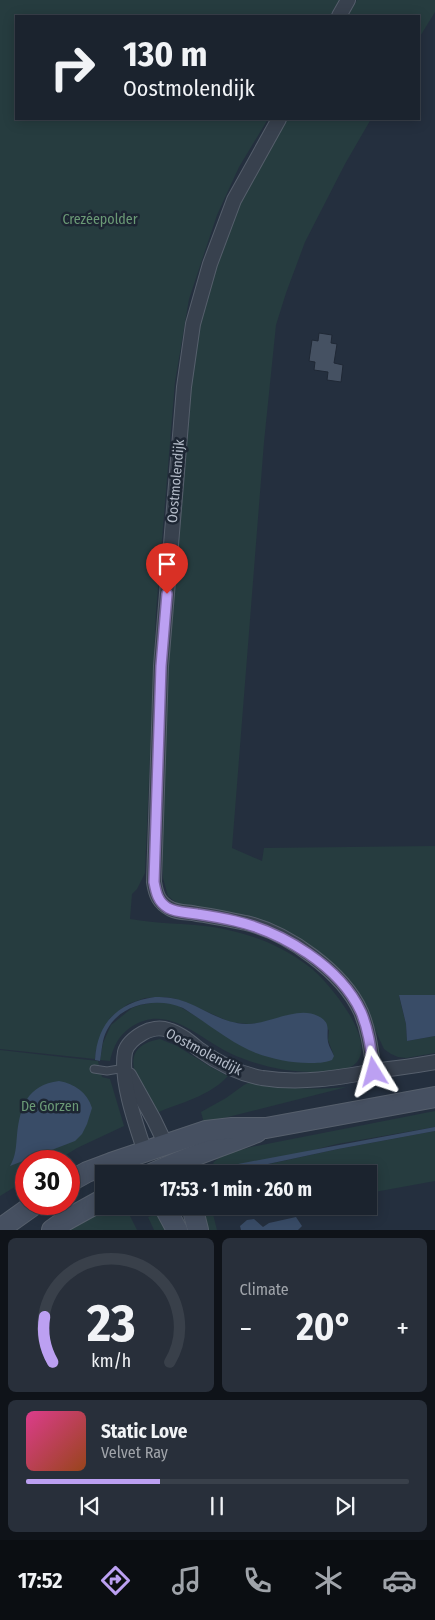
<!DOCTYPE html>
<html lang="en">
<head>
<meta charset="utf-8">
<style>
	:root { --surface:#1b232e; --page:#282f3a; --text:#f1f3f6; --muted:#a0a4aa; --line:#39404a; --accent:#bca0f2 }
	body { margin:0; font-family:"Fira Sans Condensed",sans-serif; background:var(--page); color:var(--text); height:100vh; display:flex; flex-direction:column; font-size:19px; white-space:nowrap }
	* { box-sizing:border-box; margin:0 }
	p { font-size:16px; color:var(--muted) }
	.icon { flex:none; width:28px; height:28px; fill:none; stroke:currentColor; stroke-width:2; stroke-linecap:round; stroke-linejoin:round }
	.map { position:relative; height:1230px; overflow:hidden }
	.sheet { display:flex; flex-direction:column; gap:8px; padding:8px; background:#0f1319; flex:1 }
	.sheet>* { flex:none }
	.hud { position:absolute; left:15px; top:15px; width:405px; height:105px; border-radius:0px; box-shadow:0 2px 12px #0003,0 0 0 1px var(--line); background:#1b232e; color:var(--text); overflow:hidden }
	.speed { position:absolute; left:15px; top:1150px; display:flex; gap:10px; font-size:25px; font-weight:700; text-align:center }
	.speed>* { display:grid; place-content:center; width:65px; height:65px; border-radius:50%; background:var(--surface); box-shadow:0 2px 12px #0003,0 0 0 1px var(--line); line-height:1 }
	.speed .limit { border:8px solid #d22; background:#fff; color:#111 }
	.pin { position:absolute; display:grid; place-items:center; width:42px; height:42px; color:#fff; margin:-51px -21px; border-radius:50% 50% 50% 0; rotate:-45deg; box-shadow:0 0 5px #0007 }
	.pin .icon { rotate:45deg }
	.me { position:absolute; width:55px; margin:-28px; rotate:352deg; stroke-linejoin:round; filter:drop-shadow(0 0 4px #0008) }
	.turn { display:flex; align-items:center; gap:18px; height:105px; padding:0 25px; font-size:22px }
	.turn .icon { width:65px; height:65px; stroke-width:2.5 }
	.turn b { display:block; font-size:35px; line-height:42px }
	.big { font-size:38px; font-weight:700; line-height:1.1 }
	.sheet .card { flex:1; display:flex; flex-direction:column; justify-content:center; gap:8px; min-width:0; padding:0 18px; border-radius:8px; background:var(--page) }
	.sheet .dial { align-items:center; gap:0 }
	.dial svg { height:130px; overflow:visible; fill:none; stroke:var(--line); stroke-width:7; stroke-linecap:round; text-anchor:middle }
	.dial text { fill:var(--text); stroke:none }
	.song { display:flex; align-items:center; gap:15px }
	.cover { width:60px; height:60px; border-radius:8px; background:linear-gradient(135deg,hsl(330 70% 55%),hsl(20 70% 35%)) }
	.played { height:5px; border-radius:2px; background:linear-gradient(90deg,var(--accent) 35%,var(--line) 35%) }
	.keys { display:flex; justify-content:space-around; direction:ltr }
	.heat { display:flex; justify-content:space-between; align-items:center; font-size:28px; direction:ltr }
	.sheet .tiles { flex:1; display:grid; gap:8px; grid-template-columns:1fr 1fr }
	.card:last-child { grid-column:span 2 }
	.trip { position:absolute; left:95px; top:1165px; width:282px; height:50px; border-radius:0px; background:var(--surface); box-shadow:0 2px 12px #0003,0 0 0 1px var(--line); font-weight:700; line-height:50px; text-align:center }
	.tab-bar { display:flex; height:80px; justify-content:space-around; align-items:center; background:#0b0e12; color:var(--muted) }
	.tab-bar .icon { width:35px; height:35px }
	.tab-bar .selected { color:var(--accent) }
	.tab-bar b { font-size:22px; color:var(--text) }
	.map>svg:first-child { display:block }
	.green { fill:#263c3f }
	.water { fill:#394c67 }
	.building { fill:#455162; stroke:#1f2835 }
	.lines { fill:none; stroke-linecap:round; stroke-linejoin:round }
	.lane-casing { stroke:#565f6c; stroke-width:9 }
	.street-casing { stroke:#565f6c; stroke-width:16 }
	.secondary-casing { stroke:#565f6c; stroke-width:22 }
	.lane { stroke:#38414e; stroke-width:7 }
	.street { stroke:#38414e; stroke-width:14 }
	.secondary { stroke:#465061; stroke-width:20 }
	.route-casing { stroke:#7a689d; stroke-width:12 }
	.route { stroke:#bca0f2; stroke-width:9 }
	.labels { text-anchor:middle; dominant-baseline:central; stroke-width:5; stroke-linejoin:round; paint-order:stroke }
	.park-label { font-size:14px; fill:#6b9a76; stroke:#1d2633 }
	.street-label { font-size:14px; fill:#b4bcc9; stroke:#1d2633 }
</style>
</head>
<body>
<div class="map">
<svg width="435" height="1230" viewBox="0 0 435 1230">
	<rect width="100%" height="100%" fill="#242f3e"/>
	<g class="green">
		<path d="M0,0H339L330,16H16V119H268L239,167L217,215L189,299L175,382L156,612L145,873L137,889L132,894L130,919C157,924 185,923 213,927C231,930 250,935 267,942C283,949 299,958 312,969C329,983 376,1039 357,1062C352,1068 344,1069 337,1070C307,1075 272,1070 244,1059C235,1056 225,1051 217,1046C190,1030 163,1006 131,1027C119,1035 113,1047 110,1061L100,1060L103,1043L111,1025L132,1008L140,1005L157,1002L175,1004L201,1019L334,1056L328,1040L329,1030L290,1015L262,1023L248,1024L230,1022L185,1002L176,999L166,997L145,998L128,1004L110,1018L96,1050L95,1059L0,1049Z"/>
		<path d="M357,0H435V12L419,38V16H348Z"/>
		<path d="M286,119H371L345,164L305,242L286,293L276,325L264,442L232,848L262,861L264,848L435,846V995L399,996L406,1024L407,1041L435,1036V1053L406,1058L398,1057L391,1054L384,1049L366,1010L346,980L239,915L209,908L179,905L168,896L163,878L162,841L168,667L192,370L203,304L232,219L263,157Z"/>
		<path d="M160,1039L177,1046L209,1066L228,1076C210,1096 180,1103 156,1113C142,1088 111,1048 160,1039Z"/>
		<path d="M0,1050L98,1061L102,1077L110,1079L124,1126L77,1148L56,1161H26V1180L0,1196Z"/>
		<path d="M250,1082C285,1089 312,1090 347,1087L204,1123L201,1112L226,1098L244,1085Z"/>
		<path d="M435,1111V1127L337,1144L238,1169L241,1170L338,1149L435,1131V1181L369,1193V1174H217L213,1163C223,1153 238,1151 251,1147Z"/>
		<path d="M108,1206H125L137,1230H67Z"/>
		<path d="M200,1206H211L217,1230H206Z"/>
		<path d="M256,1206H295C282,1209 268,1214 256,1206Z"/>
		<path d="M160,1213L169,1230H154L148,1217Z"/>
	</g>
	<g class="water">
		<path d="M399,995H435V1036L407,1041L406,1024Z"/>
		<path d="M155,997C166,997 176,998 186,1002C206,1010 223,1023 246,1024C268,1025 297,1005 318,1016C332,1023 326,1030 328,1042C329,1047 332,1051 334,1056L332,1060C324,1063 317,1063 309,1063C291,1063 272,1059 256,1053C234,1045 204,1021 183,1008C158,997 121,1003 107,1030C102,1039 102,1050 100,1061L95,1060C97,1022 119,1002 155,997Z"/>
		<path d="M59,1081C75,1084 87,1092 92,1108L87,1124L82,1134L75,1141L10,1166C16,1156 16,1146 17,1135C20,1107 27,1085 59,1081Z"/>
		<path d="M435,1127V1131L338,1149L240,1170L238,1169V1164Z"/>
		<path d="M296,1217L302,1226L298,1230H241L240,1226L247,1220L254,1219L263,1227L269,1223Z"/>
	</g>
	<path class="building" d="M319,333L332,335L331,343L337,344L334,363L343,365L341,382L327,380L328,372L314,370L315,362L309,361L312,340L318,341Z"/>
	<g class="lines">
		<defs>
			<path id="lane" d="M94,1069L107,1071L125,1068"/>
			<g id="street">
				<path d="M339,16L348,0"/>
				<path d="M279,119L234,200L210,264L193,324L184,387L161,666L154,882C156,895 159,903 171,909C179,913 189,912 197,914C214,916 230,920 246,923C288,933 343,972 361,1012C369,1031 371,1051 374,1072"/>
				<path d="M129,1075L154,1120L166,1145"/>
				<path d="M145,1152C136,1125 120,1080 125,1052C127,1044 136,1037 143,1033C150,1029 160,1027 168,1030C180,1033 191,1043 200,1050C218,1063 240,1074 262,1078C301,1084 337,1078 375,1071C395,1068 415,1066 435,1062"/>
			</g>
			<g id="secondary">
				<path d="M151,1174C185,1158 222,1146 257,1132"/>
				<path d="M69,1182L87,1172L111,1163L206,1131L232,1128H266L435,1097"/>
				<path d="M164,1206L177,1230"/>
				<path d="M192,1206L198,1230"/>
				<path d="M0,1229L35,1204"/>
				<path d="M52,1230L66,1220L104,1199"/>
			</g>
		</defs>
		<use href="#lane" class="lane-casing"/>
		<use href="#street" class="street-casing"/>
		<use href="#secondary" class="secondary-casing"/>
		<use href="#lane" class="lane"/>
		<use href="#street" class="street"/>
		<use href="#secondary" class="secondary"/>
	</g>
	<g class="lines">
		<defs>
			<path id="route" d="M167,594L161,666L154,882C156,893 158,902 168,908C177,913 187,912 197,914C210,916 222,918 235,921C282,932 340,966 361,1012C369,1031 371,1051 374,1072"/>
		</defs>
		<use href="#route" class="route-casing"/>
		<use href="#route" class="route"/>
	</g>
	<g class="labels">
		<g class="park-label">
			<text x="100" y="219">Crezéepolder</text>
			<text x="50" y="1106">De Gorzen</text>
		</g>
		<g class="street-label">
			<text transform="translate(176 481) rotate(-85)">Oostmolendijk</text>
			<text transform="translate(204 1052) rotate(28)">Oostmolendijk</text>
		</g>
	</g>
</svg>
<div class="speed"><div class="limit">30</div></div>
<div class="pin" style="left:167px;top:594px;background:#d93025"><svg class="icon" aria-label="arrive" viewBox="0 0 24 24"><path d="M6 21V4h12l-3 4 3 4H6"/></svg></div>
<svg class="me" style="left:374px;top:1072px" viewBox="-20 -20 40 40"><path d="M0-17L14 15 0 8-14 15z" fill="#bca0f2" stroke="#fff" stroke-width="4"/></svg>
<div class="trip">17:53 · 1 min · 260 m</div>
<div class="hud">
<div class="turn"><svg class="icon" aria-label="right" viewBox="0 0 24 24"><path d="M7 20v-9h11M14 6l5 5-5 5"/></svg><div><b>130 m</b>Oostmolendijk</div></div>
</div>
</div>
<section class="sheet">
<div class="tiles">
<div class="card dial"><svg viewBox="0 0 100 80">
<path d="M14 69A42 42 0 1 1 86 69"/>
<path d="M14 69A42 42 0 0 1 9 41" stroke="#bca0f2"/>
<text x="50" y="56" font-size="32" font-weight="700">23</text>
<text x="50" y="72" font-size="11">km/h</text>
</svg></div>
<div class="card"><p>Climate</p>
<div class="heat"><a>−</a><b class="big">20°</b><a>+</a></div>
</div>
<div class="card">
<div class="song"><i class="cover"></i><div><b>Static Love</b><p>Velvet Ray</p></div></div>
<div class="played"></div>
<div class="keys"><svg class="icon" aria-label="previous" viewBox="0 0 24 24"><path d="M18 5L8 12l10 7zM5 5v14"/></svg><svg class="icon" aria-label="pause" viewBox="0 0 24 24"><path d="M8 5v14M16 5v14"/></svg><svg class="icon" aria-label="next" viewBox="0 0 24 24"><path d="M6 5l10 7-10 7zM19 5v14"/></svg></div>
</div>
</div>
</section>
<nav class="tab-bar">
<b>17:52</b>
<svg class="icon selected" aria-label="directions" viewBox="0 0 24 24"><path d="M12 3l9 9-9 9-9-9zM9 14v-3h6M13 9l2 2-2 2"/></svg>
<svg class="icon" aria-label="music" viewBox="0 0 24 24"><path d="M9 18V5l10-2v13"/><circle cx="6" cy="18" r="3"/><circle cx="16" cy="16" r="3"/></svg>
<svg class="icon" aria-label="phone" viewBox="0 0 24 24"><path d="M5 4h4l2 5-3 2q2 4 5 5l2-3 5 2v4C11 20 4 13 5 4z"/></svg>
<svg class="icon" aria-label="climate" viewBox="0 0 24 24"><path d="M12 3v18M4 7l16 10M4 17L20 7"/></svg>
<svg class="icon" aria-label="car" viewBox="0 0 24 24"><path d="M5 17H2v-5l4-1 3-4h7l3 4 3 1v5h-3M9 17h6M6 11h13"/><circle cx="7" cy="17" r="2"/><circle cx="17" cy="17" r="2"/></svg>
</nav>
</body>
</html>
